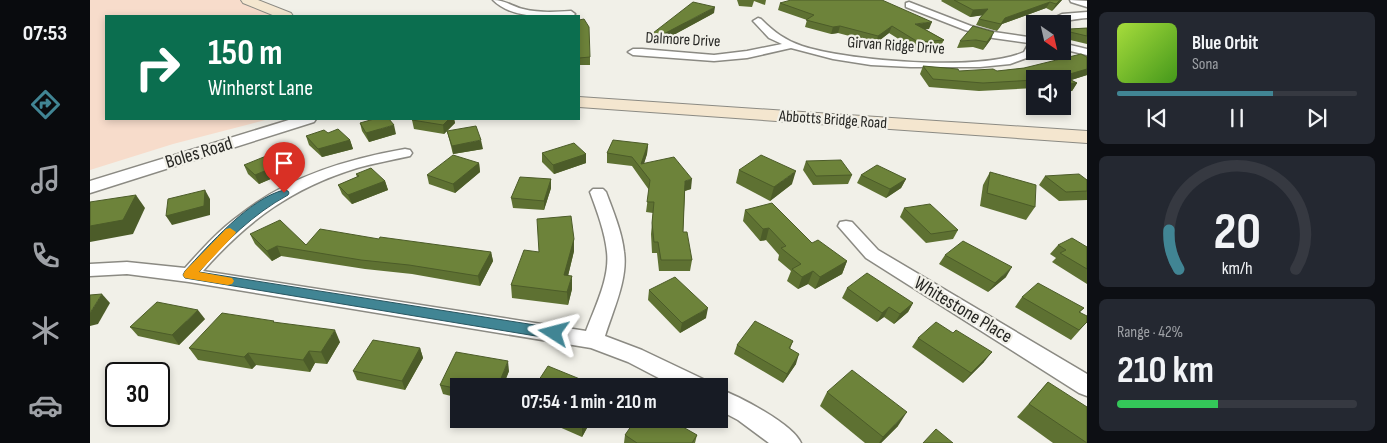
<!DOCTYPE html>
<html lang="en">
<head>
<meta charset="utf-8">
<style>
	:root { --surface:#171b24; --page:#242831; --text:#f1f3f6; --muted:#9ea1a6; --line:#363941; --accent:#418594 }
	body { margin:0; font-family:"Sofia Sans Condensed",sans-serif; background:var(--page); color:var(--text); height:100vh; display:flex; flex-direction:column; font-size:19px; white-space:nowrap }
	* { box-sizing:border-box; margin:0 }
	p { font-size:16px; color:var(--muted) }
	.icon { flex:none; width:28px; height:28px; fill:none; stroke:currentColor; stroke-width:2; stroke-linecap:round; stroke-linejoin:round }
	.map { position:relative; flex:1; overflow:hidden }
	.sheet { display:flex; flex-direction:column; gap:12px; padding:12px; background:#0d0f14; width:300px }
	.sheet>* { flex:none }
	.top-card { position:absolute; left:15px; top:15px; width:475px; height:105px; border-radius:0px; box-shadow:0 2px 8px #0003; background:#0b6e4f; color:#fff; overflow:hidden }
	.needle { width:32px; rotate:146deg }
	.controls { position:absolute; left:936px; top:15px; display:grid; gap:10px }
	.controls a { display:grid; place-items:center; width:45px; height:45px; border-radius:0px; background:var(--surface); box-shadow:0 2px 8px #0003; font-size:25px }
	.speed { position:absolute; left:15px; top:362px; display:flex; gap:10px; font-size:25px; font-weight:700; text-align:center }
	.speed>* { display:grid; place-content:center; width:65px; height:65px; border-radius:50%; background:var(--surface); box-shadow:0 2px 8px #0003; line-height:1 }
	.speed .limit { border:2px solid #111; border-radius:8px; background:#fff; color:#111 }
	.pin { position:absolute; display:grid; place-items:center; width:42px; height:42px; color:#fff; margin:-51px -21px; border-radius:50% 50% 50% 0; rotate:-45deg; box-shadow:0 0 5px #0007 }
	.pin .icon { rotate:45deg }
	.me { position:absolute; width:55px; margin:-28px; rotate:279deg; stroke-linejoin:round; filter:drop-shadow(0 0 4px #0008) }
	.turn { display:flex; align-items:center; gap:18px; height:105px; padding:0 20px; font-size:22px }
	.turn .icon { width:65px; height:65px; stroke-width:2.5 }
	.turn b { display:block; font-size:35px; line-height:42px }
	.big { font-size:38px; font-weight:700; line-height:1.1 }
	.sheet .card { flex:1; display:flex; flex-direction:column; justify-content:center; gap:8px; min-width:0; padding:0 18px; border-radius:8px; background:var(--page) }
	.sheet .dial { align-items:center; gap:0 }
	.dial svg { height:130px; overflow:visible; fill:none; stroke:var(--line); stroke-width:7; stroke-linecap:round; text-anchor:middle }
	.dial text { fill:var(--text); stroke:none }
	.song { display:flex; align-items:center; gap:15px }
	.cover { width:60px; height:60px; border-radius:8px; background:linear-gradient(135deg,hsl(80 70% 55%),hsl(100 70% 35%)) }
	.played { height:5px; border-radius:2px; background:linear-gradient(90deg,var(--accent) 65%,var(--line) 65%) }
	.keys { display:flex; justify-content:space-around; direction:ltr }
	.charge { height:8px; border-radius:4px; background:linear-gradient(90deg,#34c759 42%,var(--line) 0) }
	.trip { position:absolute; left:360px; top:378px; width:278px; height:50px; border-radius:0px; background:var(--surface); box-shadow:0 2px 8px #0003; font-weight:700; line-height:50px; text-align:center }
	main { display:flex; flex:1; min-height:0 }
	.tabs { display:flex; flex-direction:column; width:90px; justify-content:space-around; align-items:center; background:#090b0e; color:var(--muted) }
	.tabs .icon { width:35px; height:35px }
	.tabs .on { color:var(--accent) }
	.tabs b { font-size:22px; color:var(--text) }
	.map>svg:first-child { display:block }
	.green { fill:#f7dccb }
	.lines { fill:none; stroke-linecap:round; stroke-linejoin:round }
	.minor-casing { stroke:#8b8a83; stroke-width:3 }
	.tertiary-casing { stroke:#8b8a83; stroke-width:3 }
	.secondary-casing { stroke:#8b8a83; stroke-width:2 }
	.minor { fill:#fff; fill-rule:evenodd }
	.tertiary { fill:#fff; fill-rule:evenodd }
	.secondary { fill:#f4e6cf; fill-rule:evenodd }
	.wall { fill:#5e7132 }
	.shaded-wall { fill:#4c5c29 }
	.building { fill:#6d833a; stroke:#4c5c29 }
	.route { fill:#418594; stroke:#2a5660 }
	.slow { fill:#f59e0b }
	.labels { text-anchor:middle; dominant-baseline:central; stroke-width:4.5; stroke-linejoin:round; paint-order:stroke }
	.far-street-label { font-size:16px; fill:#262623; stroke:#f1f0e8 }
	.street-label { font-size:19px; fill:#262623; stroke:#f1f0e8 }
</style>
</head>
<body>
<main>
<nav class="tabs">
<b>07:53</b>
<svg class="icon on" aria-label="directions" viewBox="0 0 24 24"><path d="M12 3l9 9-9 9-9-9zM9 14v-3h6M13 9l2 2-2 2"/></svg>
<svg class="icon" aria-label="music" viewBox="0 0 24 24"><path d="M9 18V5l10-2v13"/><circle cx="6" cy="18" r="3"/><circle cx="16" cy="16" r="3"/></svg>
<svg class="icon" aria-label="phone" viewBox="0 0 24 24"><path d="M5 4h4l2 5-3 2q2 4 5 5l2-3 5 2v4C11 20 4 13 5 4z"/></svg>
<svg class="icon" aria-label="climate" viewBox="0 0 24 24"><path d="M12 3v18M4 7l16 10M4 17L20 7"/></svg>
<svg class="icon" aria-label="car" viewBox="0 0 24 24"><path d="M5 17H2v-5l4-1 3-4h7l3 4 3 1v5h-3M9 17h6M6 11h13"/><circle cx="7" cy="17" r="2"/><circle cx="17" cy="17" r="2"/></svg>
</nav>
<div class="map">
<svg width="997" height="443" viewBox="0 0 997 443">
	<rect width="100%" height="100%" fill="#f1f0e8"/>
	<path class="green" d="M0,0H150L188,16H16V119H179L83,144L0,170Z"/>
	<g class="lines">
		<defs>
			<g id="minor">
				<path d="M403,0C414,0 422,6 433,9C449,13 465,12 481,11L485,14L483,16C457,16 423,20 403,0Z"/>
				<path d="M980,0L997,1V7L981,2Z"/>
				<path d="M819,2L881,26L904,32L945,38V51L942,56L920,64L890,67H821L781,65L743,59L701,48L657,58L624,61L543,55L538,52L543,49H552L624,55L657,51L692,44L679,38L665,23L663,21L668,18L671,19C684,32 695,40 712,46C757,61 892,72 934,52L939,43L903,38L875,30L816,7V3Z"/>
				<path d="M997,12V18C981,19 966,24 950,24L972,14Z"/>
				<path d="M972,43L997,49V55L972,49Z"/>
				<path d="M315,149L320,150L322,153L320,156C302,160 285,163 267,168C202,188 158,220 113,271L496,331C505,307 520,278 517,252C515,232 507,211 500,192L503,189H513L516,192C523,211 532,232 534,252C538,279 523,310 515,336L552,350L613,379L616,386H584L538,362L501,348L99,282L37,274L0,276V264L37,262L95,268C112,249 129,230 150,215C197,177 257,159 315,149Z"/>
				<path d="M756,221L762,222L788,250L997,374V396L989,393L776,258L748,226L750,222Z"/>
				<path d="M629,389C649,396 703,424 711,443H679L648,420L629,410Z"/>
			</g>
			<path id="tertiary" d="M202,119H226L224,122L0,193V181Z"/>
			<g id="secondary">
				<path d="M151,0H168L201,13L203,16H185L153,3Z"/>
				<path d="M489,97L997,131V143L489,107Z"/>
			</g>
		</defs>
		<use href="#minor" class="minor-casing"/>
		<use href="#tertiary" class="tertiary-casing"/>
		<use href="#secondary" class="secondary-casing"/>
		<use href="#minor" class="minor"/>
		<use href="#tertiary" class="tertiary"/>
		<use href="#secondary" class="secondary"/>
	</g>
	<g class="wall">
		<path d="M647,0H676L675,5L664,1L662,7L649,6Z"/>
		<path d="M852,0H972L962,11L956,8L912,24L907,31L886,25L889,19L892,15L880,17L851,1Z"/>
		<path d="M690,3L839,29H835L854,40L850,47L826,50L799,33L786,43L748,33L741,34L715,27L717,20L688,10Z"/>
		<path d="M624,13L565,45L562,40L563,33Z"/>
		<path d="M489,20L500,57V65H489Z"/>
		<path d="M997,28V44L976,39V36L980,29Z"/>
		<path d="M901,39L893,50L883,47L867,48L870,41Z"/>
		<path d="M997,57V75L981,80L987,83L982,91L972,79H945V88L889,91L839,87L830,74L833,66L869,71H907L934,68Z"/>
		<path d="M324,119H364L365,123L354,134L324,129L322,120Z"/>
		<path d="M270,123L306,134L279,142L272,131Z"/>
		<path d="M357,131L393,149L363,154Z"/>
		<path d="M238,133L260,140L263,149L232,157L219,145L216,136Z"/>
		<path d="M558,144L557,154L554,163L601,189L595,191L593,232L602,260L600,271H569L567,253H562L561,234L563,213L556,212L559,190L542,166L517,163V153Z"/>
		<path d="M452,153L496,154V163L464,174L452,162Z"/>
		<path d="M716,161L762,175L758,184L723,185L713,170Z"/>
		<path d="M389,163L390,172L365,193L339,184L337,175Z"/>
		<path d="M154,165L206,168L169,184L158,174Z"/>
		<path d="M649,170L702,184L680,201L646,183Z"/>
		<path d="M900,172L945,207L936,220L890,206L893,185Z"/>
		<path d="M266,174L295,181L298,190L262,204L252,194L248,185L267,177Z"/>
		<path d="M771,175L816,179L811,188L796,198L767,183Z"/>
		<path d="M955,176L997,180V200L969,201L949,185Z"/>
		<path d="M461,179V188L454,210L423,208L421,198Z"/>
		<path d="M814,208L868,230L863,239L836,243L810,217Z"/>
		<path d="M655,210L757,261L752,274L725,289L718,284L708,289L697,281L701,271L688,260L689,255L676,240L670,241L653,221Z"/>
		<path d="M160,234L216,245L289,239L401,252L403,261L390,286L322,274L275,269L191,256L182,261L165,244Z"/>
		<path d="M484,239V251L478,276L482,289L478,305L422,298L421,285L449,252Z"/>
		<path d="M968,245L997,247V284L962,262L966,258L960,254Z"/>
		<path d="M855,255L916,277L898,292L849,264Z"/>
		<path d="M757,288L823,303L818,312L804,324L794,317L787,322L752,298Z"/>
		<path d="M559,290L616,318L590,333L558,300Z"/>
		<path d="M932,297L994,308L990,312L997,322L981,340L925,307Z"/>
		<path d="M115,319L89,345L48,336L40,327Z"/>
		<path d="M185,323L250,342L237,364L225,363L220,372L166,365L162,369L108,360L99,348Z"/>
		<path d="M828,338L894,362L873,383L822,347Z"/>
		<path d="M703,341L700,349L706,364L693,383L644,354L647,345Z"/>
		<path d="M330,348L333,358L315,390L267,380L263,371Z"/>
		<path d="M419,371L413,386H369V398L353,394L350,385Z"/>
		<path d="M958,382L997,443H963L927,417Z"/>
		<path d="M737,392L808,426L791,443H775L730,406Z"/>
		<path d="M451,419H502L492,437Z"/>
		<path d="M535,435H607L605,443H534Z"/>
	</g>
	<g class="shaded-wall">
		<path d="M970,0H972L962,11L966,4Z"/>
		<path d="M960,2L956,8L912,24L907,31L911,24L915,18Z"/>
		<path d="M625,7L624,13L565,45L566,38Z"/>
		<path d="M898,9L895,15L880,17L883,10Z"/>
		<path d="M842,22L839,29L822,31L825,24Z"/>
		<path d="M750,26L748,33L741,34L743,27Z"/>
		<path d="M802,26L799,33L786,43L788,36Z"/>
		<path d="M904,32L901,39L893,50L897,42Z"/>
		<path d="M997,69V75L972,83L973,76Z"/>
		<path d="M987,83L982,91L972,92V84Z"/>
		<path d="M358,119H364L365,123L354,134L353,125Z"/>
		<path d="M304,125L306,134L279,142L276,133Z"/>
		<path d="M260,140L263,149L232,157L228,149Z"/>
		<path d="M391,140L393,149L363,154L362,146Z"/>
		<path d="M558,144L557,154L552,170L551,164Z"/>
		<path d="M496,154V163L464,174L463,165Z"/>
		<path d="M203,159L206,168L169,184L165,175Z"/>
		<path d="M389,163L390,172L365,193L363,184Z"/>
		<path d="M706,171L702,184L680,201L684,187Z"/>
		<path d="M461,179V188L454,210V201Z"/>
		<path d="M602,179L601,189L594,191L595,181Z"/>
		<path d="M816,179L811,188L796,198L800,189Z"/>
		<path d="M295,181L298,190L262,204L258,195Z"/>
		<path d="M115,190L120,199V215L82,225L76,216Z"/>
		<path d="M46,195L55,208L43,234L0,242V226Z"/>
		<path d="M679,228L676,240L670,241L673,229Z"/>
		<path d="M484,239V251L475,288L474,275Z"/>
		<path d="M187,246L191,256L182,261L177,251Z"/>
		<path d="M401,252L403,261L390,286L388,276Z"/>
		<path d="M757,261L752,274L725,289L730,277Z"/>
		<path d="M922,267L916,277L898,292L905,283Z"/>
		<path d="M723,271L718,284L708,289L712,277Z"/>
		<path d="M482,276V289L478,305L477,292Z"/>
		<path d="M12,294L20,303L8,324L0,326V313Z"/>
		<path d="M823,303L818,312L804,324L810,314Z"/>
		<path d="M799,307L794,317L787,322L792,313Z"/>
		<path d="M618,308L616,318L590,333L592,323Z"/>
		<path d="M108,310L115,319L89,345L82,335Z"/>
		<path d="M245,330L250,342L237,364L231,352Z"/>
		<path d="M330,348L333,358L315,390L312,381Z"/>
		<path d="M219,351L225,363L220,372L213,360Z"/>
		<path d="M902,352L894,362L873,383L881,373Z"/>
		<path d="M158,353L166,365L162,369L154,357Z"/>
		<path d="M709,354L706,364L693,383L697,374Z"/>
		<path d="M418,361L419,371L413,386H408Z"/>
		<path d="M817,412L808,426L791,443H789L793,437Z"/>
		<path d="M495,419H502L492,437V424Z"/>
	</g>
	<g class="building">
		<path d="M701,0H792L842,22L825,24L854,40L828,42L802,26L788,36L750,26L743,27L716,20L724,15L690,3Z"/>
		<path d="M864,0H970L966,4L960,2L915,18L911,24L889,19L898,9L883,10Z"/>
		<path d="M603,2L625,7L566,38L563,33Z"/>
		<path d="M494,19L499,27L500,57L489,58V20Z"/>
		<path d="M883,26L904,32L897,42L886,40L870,41Z"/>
		<path d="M997,28V36L980,32V29Z"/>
		<path d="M991,54L997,57V69L973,76L987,83L972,84V79H945V80L893,83L843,79L833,66L868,69L869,71L903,69L907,71L934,68Z"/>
		<path d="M284,119H299L304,125L276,133L270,123Z"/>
		<path d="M324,119H359L353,125L322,120Z"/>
		<path d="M386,126L391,140L362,146L357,131Z"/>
		<path d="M248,129L260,140L228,149L216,136L234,130L238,133Z"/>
		<path d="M523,140L558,144L551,164L584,157L602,179L595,181L593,232H597L602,260H571L568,242H564L562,223L564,202H557L560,180L542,157L517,153Z"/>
		<path d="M484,143L496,154L463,165L452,153Z"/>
		<path d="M191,150L203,159L165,175L154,165Z"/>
		<path d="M363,155L389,163L363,184L337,175Z"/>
		<path d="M671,155L706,171L684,187L649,170Z"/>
		<path d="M751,160L762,175L726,176L716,161Z"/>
		<path d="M787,165L816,179L800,189L771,175Z"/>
		<path d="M281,168L295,181L258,195L248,185L269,176L266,174Z"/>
		<path d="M900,172L946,185L945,207L897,193Z"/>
		<path d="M989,174L997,180V191L976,192L955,176Z"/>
		<path d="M430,177L461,179L454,201L421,198Z"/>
		<path d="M115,190L114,206L76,216L78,199Z"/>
		<path d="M46,195L33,220L0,226V202Z"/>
		<path d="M682,203L722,243L728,240L757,261L730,277L723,271L712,277L702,269L711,264L691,248L696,246L679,228L673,229L655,210Z"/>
		<path d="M840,204L868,230L841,234L814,208Z"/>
		<path d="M481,216L484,239L474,275L482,276L477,292L421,285L434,250L449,252L447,219Z"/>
		<path d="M190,220L216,245L230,229L289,239L290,237L401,252L388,276L319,265L271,260L187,246L177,251L160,234Z"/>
		<path d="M982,238L997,247V269L970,253L976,250L968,245Z"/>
		<path d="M873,241L922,267L905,283L855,255Z"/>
		<path d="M777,273L823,303L810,314L799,307L792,313L757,288Z"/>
		<path d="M585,277L618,308L592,323L559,290Z"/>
		<path d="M948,283L994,308L989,312L997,316V322L989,330L932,297Z"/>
		<path d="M12,294L0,313V295Z"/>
		<path d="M67,302L108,310L82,335L40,327Z"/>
		<path d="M132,313L184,321L183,322L245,330L231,352L219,351L213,360L158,353L154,357L99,348Z"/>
		<path d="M665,321L703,341L699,348L709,354L697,374L647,345Z"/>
		<path d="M846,322L863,333L866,330L902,352L881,373L828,338Z"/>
		<path d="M283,340L330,348L312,381L263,371Z"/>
		<path d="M366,352L418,361L408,386H369V389L350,385Z"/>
		<path d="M458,366L507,386H445Z"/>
		<path d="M762,370L817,412L793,437L737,392Z"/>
		<path d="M958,382L997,407V443L939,404Z"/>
		<path d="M480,419H495L492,424Z"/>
		<path d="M546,419H579L607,435L602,443H547L535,435Z"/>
		<path d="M846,429L863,443H833Z"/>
	</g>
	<path class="route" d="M194,190L198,191L199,193L198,195C163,214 135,242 109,272L464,328L469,329L471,333L469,337L464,339L95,278L93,275L95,271C118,246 160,198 194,190Z"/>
	<path class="slow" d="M140,228L146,232L145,234L109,272L142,278L144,281L142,284L138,285L95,278L93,275L95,271L136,229Z"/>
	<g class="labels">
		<g class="far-street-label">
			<text transform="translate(593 40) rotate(3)">Dalmore Drive</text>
			<text transform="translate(806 46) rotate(4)">Girvan Ridge Drive</text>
			<text transform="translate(743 120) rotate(4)">Abbotts Bridge Road</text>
		</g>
		<g class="street-label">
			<text transform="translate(109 153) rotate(-17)">Boles Road</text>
			<text transform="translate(873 310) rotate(31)">Whitestone Place</text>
		</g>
	</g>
</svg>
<div class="controls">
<a><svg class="needle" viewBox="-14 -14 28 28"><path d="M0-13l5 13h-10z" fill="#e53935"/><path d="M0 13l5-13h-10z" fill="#9ea1a6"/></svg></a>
<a><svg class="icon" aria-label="sound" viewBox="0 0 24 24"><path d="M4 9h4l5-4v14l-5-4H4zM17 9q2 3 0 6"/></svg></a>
</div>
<div class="speed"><div class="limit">30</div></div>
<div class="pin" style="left:194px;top:193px;background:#d93025"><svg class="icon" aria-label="arrive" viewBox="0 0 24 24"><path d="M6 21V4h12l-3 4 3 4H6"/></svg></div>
<svg class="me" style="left:464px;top:333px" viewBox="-20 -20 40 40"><path d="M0-17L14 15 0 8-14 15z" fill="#418594" stroke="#fff" stroke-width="4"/></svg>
<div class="trip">07:54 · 1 min · 210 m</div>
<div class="top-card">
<div class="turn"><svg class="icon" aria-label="right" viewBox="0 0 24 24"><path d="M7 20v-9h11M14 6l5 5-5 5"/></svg><div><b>150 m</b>Winherst Lane</div></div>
</div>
</div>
<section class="sheet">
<div class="card">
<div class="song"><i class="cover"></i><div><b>Blue Orbit</b><p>Sona</p></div></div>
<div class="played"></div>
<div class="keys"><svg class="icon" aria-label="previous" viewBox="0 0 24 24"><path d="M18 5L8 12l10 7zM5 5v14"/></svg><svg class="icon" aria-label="pause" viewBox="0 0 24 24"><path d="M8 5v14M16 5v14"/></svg><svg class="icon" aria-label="next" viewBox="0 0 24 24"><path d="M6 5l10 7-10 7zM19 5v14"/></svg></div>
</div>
<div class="card dial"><svg viewBox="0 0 100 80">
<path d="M14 69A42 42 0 1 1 86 69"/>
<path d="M14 69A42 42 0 0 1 8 45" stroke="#418594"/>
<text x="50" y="56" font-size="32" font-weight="700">20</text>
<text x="50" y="72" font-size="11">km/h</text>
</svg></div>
<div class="card"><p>Range · 42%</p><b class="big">210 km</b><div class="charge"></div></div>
</section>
</main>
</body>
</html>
